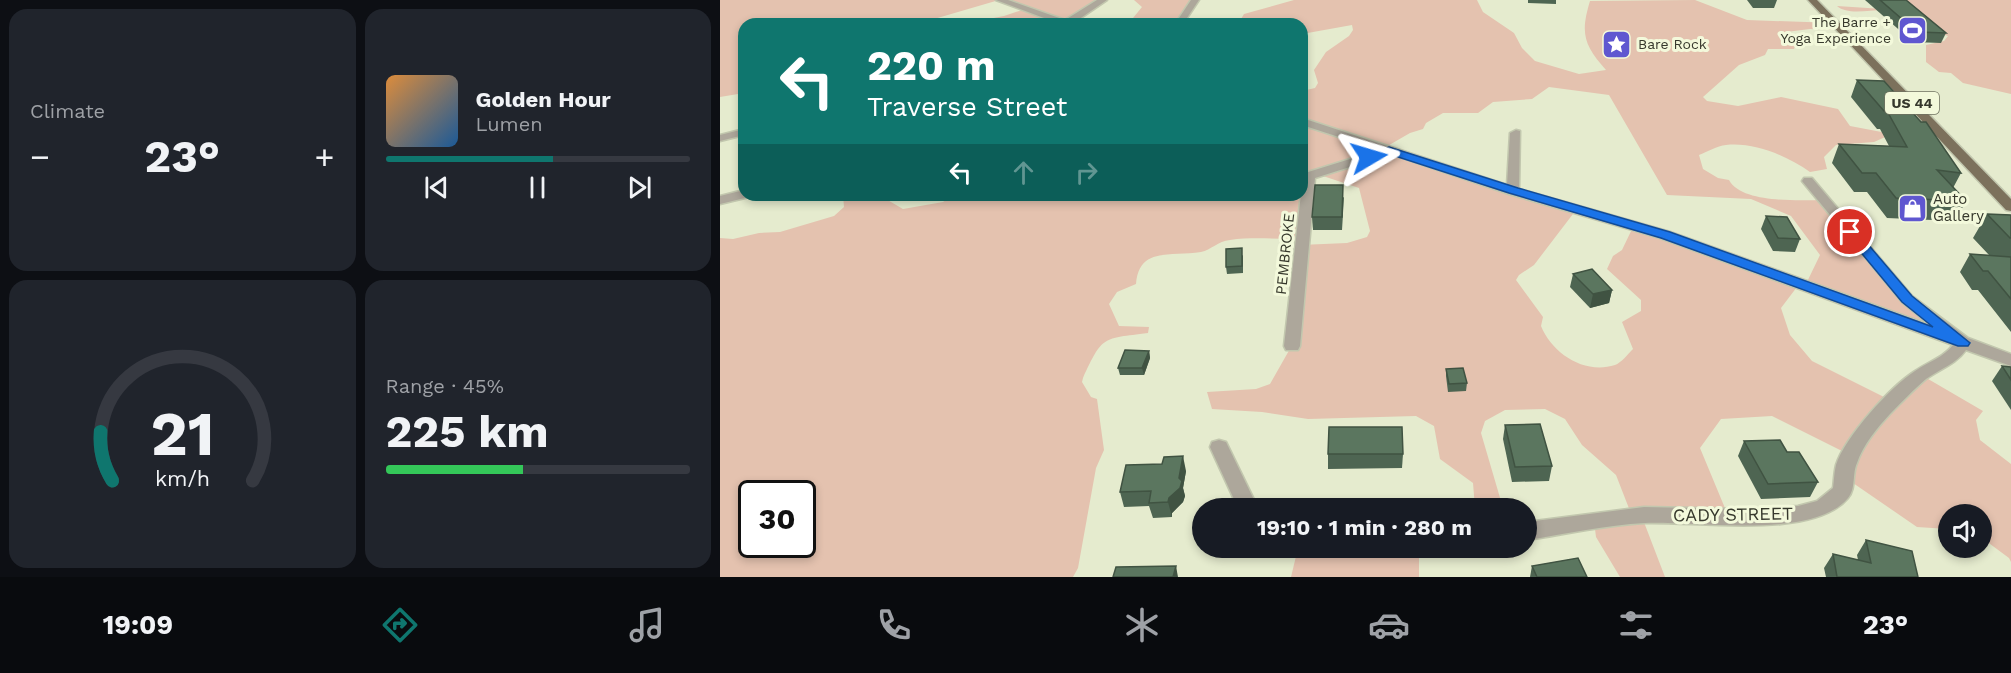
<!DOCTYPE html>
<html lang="en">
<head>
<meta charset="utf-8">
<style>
	:root { --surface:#171b24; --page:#20242c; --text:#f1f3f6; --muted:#9ea1a6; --line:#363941; --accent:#0f766e }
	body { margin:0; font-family:"Work Sans",sans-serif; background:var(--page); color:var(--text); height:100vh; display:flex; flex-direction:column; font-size:22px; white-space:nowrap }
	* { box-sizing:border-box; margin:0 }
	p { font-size:20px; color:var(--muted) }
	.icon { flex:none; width:33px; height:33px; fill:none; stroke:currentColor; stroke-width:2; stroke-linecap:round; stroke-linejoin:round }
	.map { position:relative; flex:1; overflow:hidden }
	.panel { display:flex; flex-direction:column; gap:9px; padding:9px; background:#0d0f14; width:720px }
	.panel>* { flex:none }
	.guide { position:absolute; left:18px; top:18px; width:570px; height:183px; border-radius:18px; box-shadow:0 3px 9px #0003; background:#0f766e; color:#fff; overflow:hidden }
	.tools { position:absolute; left:1218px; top:504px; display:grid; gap:12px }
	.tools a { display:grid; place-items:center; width:54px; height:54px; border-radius:50%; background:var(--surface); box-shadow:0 3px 9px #0003; font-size:30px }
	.speed { position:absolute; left:18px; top:480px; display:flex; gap:12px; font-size:30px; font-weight:700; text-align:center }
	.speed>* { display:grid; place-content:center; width:78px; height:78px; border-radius:50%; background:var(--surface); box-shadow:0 3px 9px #0003; line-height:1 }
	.speed .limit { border:3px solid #111; border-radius:9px; background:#fff; color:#111 }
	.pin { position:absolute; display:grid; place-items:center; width:51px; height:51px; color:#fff; margin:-26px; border:3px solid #fff; border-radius:50%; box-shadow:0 2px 6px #0007 }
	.me { position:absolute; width:66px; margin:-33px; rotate:83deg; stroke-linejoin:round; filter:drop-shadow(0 0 4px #0008) }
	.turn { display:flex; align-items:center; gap:21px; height:126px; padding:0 30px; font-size:27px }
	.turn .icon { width:78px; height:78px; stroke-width:2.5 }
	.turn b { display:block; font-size:42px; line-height:51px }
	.lanes { display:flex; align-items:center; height:57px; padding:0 30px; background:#0003; justify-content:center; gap:30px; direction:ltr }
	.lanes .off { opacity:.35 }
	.big { font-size:45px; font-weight:700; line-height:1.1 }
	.panel .tile { flex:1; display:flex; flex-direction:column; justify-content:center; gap:9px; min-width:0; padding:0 21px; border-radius:18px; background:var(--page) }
	.panel .dial { align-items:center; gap:0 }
	.dial svg { height:156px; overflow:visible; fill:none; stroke:var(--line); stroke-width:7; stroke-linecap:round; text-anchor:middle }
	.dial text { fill:var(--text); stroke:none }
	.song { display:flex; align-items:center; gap:18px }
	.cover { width:72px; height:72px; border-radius:9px; background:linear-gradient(135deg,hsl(30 70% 55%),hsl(210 70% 35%)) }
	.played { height:6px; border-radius:3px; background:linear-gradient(90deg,var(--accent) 55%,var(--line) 55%) }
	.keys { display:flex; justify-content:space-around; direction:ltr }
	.heat { display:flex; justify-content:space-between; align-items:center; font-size:33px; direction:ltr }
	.charge { height:9px; border-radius:4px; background:linear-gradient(90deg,#34c759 45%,var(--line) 0) }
	.panel .tiles { flex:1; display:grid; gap:9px; grid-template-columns:repeat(2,1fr) }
	.trip { position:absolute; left:472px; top:498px; width:345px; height:60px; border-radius:30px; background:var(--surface); box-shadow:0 3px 9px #0003; font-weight:700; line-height:60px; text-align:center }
	.tabs { display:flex; height:96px; justify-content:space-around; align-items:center; background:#090b0e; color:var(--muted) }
	.tabs .icon { width:42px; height:42px }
	.tabs .current { color:var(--accent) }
	.tabs b { font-size:27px; color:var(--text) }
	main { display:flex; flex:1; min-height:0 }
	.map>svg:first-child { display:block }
	.green { fill:#e4c2af; fill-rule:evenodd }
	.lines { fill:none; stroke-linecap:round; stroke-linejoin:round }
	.street-casing { stroke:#c2c7ae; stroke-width:3 }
	.primary-casing { stroke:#c2c7ae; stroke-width:3 }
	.street { fill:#ada79b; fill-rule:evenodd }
	.primary { fill:#7c715c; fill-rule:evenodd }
	.wall { fill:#4e6552 }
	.shaded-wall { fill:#405342 }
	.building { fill:#5b765f; stroke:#405342; stroke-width:1.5 }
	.route { fill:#1a73e8; stroke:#114b97; stroke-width:1.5 }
	.labels { text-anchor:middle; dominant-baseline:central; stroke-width:6; stroke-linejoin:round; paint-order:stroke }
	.far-poi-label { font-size:14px; fill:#36382c; stroke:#f3f9db; text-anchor:end }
	.shield { fill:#f3f9db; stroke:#6f7260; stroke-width:1.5 }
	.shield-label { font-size:14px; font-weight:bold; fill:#36382c }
	.poi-label { font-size:15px; fill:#36382c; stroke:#f3f9db; text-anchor:start }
	.street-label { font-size:15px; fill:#36382c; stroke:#f3f9db }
	.near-street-label { font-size:18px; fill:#36382c; stroke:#f3f9db }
</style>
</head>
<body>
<main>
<section class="panel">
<div class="tiles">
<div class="tile"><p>Climate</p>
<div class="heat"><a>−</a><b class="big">23°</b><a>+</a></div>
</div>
<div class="tile">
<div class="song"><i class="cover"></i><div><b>Golden Hour</b><p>Lumen</p></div></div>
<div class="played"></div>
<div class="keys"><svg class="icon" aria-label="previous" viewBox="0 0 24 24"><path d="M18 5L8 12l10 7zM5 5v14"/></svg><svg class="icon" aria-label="pause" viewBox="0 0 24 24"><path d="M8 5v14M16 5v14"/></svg><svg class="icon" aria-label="next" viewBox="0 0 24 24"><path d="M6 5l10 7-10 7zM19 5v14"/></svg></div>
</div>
<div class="tile dial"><svg viewBox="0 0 100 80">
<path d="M14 69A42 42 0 1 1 86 69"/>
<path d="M14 69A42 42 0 0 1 8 44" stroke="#0f766e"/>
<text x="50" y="56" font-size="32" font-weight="700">21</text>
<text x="50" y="72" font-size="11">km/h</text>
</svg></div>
<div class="tile"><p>Range · 45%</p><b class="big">225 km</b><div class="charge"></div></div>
</div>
</section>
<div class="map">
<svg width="1291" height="577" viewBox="0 0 1291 577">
	<rect width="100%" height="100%" fill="#e5ebce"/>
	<g class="green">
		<path d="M0,0H279L197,24H24V93L0,97Z"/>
		<path d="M280,0H380L355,22L365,24H255L258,21L284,16L308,8Z"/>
		<path d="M414,0H477L461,24H390L413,18L422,7Z"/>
		<path d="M574,0H757L763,12L794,33L802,48L815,61L859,74L886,70C864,45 860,34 870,1L975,0L1027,20L1115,23L1122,30L1090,29L1066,32L1076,44L1074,49H1048L1045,55L1019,65L983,97L987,101L1018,106L1061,97L1118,109L1130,126L1172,134L1154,142L1116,145L1104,157L1107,169L1090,172C1067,156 1035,142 1006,145C997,146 987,152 979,155L983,169L998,178L1009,180C1022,204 1080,200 1105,200L1189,298L1232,333L1086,284L1100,255L1071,216L1031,199L947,195L889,95L829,87L812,99L773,102L758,113H723L706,123L703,129L690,133L664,148L856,210L814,265L799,275L796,280L823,317L821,326C832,353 864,375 895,365C901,363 908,354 913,349L902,322L921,311V300L887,269L893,256L902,250L913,227L1080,283L1061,308L1070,335L1092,361L1170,400L1203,376L1263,411L1256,420L1260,440L1291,464V562L1289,558L1262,538V514H1228V529L1197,527L1133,483L1130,455L1052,416L1001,419L980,448L1007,513L922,517L945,577H900L876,537L874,521L910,511L896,475L862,445L845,419L825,409L785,410L765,421L761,433L783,508H755L753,483L720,459L714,426L696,416L588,419L542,412L492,409L487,392L536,389L550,384L571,347L580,245L627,243L647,237L650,231L639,188L594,173L582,184V127L588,123L582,120V91L595,88L598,83L594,70L606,52L629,36L633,30L632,25L582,34V24H518L524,14Z"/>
		<path d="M1178,0H1291V94L1243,83L1231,73L1219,72L1206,62V45L1224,41L1228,36C1215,31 1178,12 1167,10C1152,9 1128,16 1117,6L1163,9Z"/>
		<path d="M123,195H159L183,209L223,202L233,195H581L578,236L575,239C554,239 531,237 510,240C498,241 491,250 481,252C452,257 419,246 416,284L397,292L389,304L399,326L429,327L428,333C382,339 383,335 363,378L362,382L371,397L377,399L384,450L376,468L358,568L353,577H0V238L13,239L39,233L60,232L114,216L124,207ZM32,494H82V544H32Z"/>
		<path d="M578,548H699V577H571Z"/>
	</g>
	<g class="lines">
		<defs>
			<g id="street">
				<path d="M276,0H288L345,20L377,0H387L352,24H340Z"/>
				<path d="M471,0H479L463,24H455Z"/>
				<path d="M582,118L787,185L790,133L796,130L800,131L799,189L950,232L1210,325L1182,302L1082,181L1084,178H1092L1192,296L1248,338L1291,354V366L1246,350C1236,364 1220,369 1206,379C1194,389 1181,403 1170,414C1157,428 1143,445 1137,463C1132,474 1136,489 1128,498C1093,540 977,521 925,523C886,525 846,534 807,540V522L924,507L1021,509L1078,506L1097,501L1113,488C1114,481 1114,473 1116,465C1125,437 1170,387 1195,371C1208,362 1224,357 1233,345L940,238L789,194L671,154L595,178L580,346L578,350H566L564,346L583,176L585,173L659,150L582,125Z"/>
				<path d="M24,129V135L0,141V135Z"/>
				<path d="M24,190V195H30L29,197L0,204V196Z"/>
				<path d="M499,440L506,442L538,508H518L490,447L492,442Z"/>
			</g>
			<path id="primary" d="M1088,0H1097L1291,199V211L1286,210Z"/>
		</defs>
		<use href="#street" class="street-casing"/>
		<use href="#primary" class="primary-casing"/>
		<use href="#street" class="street"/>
		<use href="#primary" class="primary"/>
	</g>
	<g class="wall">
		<path d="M808,0H836V4L808,3Z"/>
		<path d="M1027,0H1057L1054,8H1033Z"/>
		<path d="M1145,0H1186L1226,33L1221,43L1193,42Z"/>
		<path d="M1137,80L1241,173L1233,188L1246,201L1235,221L1167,218L1147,192H1134L1112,163L1119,144L1169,146L1160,129H1157L1131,97Z"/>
		<path d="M624,197L622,230H593L592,217Z"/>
		<path d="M1267,214L1291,215V332L1258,290H1252L1240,272L1250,254L1269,255L1253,238Z"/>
		<path d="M1046,216L1080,239L1075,252L1053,251L1041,229Z"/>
		<path d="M523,255V273L507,274L506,267Z"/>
		<path d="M853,274L892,290L889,303L870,308L850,287Z"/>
		<path d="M429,351L430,358L424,375H400L398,368Z"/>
		<path d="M1282,366L1291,367V410L1272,381Z"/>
		<path d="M726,369L747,383L746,391L728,392L726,376Z"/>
		<path d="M785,425L832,466L829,481L792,482L783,439Z"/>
		<path d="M1024,441L1067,452L1098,482L1090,497L1041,499L1018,456Z"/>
		<path d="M608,454H683L682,468L608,469Z"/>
		<path d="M466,471L463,488L465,496L463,502L452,513V517L433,518L429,506L404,507L400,492Z"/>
		<path d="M1146,540L1198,577H1106L1104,568L1113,554L1138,560L1137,555Z"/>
		<path d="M812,566L867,577H810Z"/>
	</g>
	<g class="shaded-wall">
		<path d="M892,290L889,303L870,308L873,294Z"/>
		<path d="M429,351L430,358L424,375L422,368Z"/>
		<path d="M463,456L466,471L463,488L465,496L463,502L452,513V517L448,502L449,498L459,478Z"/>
		<path d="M456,566L458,577H453Z"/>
	</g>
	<g class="building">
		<path d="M1160,0H1186L1226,33L1197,32Z"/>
		<path d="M1137,80L1164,81L1201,122H1206L1241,173L1217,170L1246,201L1176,198L1156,173H1142L1119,144L1187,147L1167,111H1164Z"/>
		<path d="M595,185H623L622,217H592Z"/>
		<path d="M1267,214L1291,215V238H1290Z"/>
		<path d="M1046,216L1067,217L1080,239L1058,238Z"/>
		<path d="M522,248V266L506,267V249Z"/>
		<path d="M1250,254L1291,257V299L1268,271H1263Z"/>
		<path d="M872,269L892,290L873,294L853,274Z"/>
		<path d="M405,350L429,351L422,368H398Z"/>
		<path d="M1282,366L1291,367V380Z"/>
		<path d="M743,368L747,383L729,384L726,369Z"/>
		<path d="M820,424L832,466L795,467L785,425Z"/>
		<path d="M609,427H682L683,454H608Z"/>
		<path d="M1060,440L1067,452H1079L1098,482L1048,484L1024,441Z"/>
		<path d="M463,456L459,478L462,481L460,488L449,498L448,502L429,503L431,491L400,492L406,465L442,464L444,457Z"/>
		<path d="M1146,540L1192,551L1198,577H1117L1113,554L1151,563Z"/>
		<path d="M858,558L867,577H817L812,566Z"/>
		<path d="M456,566L453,577H393L396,567Z"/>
	</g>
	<path class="route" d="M669,147L798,188L950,232L1213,327L1182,302L1124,232L1130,228L1135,229L1192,296L1250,343L1248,346H1238L941,238L789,193L669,154L649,160L643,157Z"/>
	<defs>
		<symbol id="stadium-square" viewBox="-11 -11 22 22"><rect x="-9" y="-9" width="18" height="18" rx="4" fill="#5f57d0" stroke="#f3f9db"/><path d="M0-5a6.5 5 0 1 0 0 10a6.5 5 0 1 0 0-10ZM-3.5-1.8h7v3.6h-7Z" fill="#fff"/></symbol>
		<symbol id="sight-square" viewBox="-11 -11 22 22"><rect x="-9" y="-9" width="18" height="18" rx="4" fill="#5f57d0" stroke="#f3f9db"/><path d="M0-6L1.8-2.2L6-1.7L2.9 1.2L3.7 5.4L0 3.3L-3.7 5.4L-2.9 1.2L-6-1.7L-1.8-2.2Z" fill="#fff"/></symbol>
		<symbol id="shop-square" viewBox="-11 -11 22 22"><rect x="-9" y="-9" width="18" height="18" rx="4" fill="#5f57d0" stroke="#f3f9db"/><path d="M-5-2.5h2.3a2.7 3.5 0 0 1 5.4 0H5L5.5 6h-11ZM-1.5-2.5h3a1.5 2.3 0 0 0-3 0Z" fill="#fff"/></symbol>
	</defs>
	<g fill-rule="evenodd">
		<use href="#stadium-square" x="1176" y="14" width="33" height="33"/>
		<use href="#sight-square" x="880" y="28" width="33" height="33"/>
		<use href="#shop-square" x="1176" y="192" width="33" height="33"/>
	</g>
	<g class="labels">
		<g class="far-poi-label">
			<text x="1171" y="22">The Barre +<tspan x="1171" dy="16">Yoga Experience</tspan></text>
			<text x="918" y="44" text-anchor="start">Bare Rock</text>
		</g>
		<rect class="shield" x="1165" y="92" width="54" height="22" rx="4.5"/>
		<g class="shield-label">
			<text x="1192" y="103">US 44</text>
		</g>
		<g class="poi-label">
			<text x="1213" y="199">Auto<tspan x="1213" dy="17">Gallery</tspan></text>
		</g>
		<g class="street-label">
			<text transform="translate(565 254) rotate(-84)">PEMBROKE</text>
		</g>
		<g class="near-street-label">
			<text transform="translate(1013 514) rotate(-1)">CADY STREET</text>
		</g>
	</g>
</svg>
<div class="tools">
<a><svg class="icon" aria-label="sound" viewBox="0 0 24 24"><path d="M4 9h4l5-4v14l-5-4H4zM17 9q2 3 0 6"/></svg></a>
</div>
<div class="speed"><div class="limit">30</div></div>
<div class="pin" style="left:1130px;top:232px;background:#d93025"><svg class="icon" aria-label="arrive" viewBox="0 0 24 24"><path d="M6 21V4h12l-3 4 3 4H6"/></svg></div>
<svg class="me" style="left:649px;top:157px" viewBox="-20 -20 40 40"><path d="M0-17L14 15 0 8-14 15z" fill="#1a73e8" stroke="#fff" stroke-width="4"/></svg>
<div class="trip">19:10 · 1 min · 280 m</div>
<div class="guide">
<div class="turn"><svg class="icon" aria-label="left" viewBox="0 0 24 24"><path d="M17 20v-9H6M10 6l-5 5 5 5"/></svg><div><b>220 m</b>Traverse Street</div></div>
<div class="lanes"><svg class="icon" aria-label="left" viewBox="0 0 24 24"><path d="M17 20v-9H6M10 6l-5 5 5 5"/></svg><svg class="icon off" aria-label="ahead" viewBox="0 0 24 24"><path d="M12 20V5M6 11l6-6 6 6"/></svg><svg class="icon off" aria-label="right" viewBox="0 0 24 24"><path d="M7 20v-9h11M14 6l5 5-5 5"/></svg></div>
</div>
</div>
</main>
<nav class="tabs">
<b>19:09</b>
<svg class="icon current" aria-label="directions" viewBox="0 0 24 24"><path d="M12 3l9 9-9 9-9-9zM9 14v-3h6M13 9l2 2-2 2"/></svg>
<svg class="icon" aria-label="music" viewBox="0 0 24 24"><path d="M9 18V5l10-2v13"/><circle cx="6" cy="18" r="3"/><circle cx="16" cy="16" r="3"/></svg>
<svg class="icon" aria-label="phone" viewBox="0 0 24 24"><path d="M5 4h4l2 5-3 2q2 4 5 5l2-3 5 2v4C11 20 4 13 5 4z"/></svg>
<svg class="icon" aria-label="climate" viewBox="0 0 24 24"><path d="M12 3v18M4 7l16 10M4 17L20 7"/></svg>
<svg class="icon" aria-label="car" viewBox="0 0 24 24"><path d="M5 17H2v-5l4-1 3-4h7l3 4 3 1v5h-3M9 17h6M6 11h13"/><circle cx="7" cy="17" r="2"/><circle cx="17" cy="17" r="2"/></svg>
<svg class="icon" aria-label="filters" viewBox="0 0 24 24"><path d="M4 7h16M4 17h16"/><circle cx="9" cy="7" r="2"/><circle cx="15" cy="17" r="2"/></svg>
<b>23°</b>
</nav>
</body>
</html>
